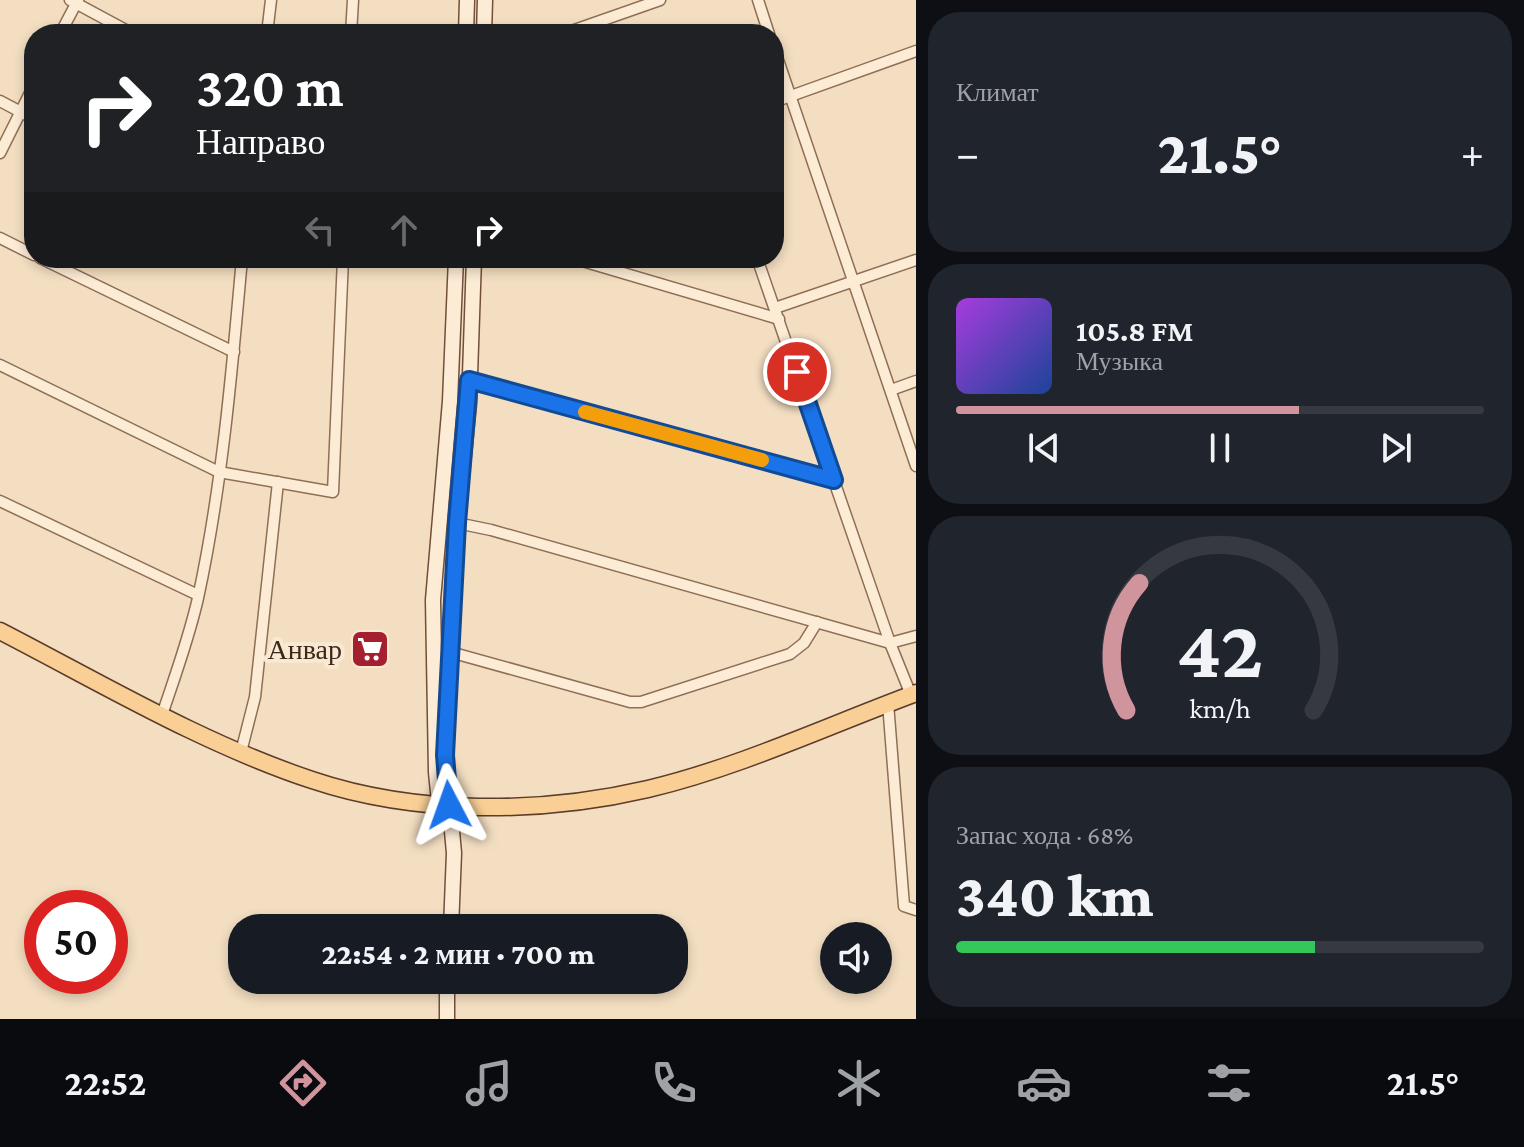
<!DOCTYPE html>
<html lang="ru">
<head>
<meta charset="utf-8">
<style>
	:root { --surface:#171b24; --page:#20242c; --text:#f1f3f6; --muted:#9ea1a6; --line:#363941; --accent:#cf949c }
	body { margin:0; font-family:"Crimson Pro",serif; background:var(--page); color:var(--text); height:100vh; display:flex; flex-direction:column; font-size:30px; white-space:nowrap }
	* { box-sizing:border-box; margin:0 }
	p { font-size:26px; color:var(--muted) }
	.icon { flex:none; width:44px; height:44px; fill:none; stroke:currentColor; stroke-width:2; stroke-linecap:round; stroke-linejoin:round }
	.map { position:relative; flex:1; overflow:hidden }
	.details { display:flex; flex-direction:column; gap:12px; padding:12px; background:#0d0f14; width:608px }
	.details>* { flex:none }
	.banner { position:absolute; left:24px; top:24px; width:760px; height:244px; border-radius:32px; box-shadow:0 4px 12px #0003; background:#202124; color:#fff; overflow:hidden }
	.controls { position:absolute; left:820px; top:922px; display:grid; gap:16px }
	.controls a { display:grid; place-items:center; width:72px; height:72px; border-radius:50%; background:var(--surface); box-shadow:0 4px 12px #0003; font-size:40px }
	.speed { position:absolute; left:24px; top:890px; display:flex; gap:16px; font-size:40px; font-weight:700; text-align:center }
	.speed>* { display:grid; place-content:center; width:104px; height:104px; border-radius:50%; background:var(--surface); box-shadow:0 4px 12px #0003; line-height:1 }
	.speed .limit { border:12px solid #d22; background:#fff; color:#111 }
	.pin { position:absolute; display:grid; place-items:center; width:68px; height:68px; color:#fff; margin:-34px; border:4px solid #fff; border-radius:50%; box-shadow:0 2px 8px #0007 }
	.me { position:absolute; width:88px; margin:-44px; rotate:356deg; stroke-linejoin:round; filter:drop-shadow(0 0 6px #0008) }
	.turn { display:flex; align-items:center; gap:28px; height:168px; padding:0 40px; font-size:36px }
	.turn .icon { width:104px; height:104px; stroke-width:2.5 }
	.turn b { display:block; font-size:56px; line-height:68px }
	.lanes { display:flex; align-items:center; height:76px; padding:0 40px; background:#0003; justify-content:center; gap:40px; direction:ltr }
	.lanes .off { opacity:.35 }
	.big { font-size:60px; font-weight:800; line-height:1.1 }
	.details .tile { flex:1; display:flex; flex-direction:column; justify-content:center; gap:12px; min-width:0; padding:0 28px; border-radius:32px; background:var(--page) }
	.details .dial { align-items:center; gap:0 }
	.dial svg { height:208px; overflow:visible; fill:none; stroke:var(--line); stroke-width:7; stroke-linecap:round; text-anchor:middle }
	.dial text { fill:var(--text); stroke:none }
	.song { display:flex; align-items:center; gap:24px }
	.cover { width:96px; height:96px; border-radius:12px; background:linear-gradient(135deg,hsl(280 70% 55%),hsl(220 70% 35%)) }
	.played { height:8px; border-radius:4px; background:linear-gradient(90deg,var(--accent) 65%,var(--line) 65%) }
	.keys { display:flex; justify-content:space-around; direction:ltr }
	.heat { display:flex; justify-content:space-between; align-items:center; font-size:44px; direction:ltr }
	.charge { height:12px; border-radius:6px; background:linear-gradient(90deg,#34c759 68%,var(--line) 0) }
	.trip { position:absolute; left:228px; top:914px; width:460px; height:80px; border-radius:32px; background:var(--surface); box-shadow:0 4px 12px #0003; font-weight:800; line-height:80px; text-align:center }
	.tabs { display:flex; height:128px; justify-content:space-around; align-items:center; background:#090b0e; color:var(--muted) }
	.tabs .icon { width:56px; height:56px }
	.tabs .on { color:var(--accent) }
	.tabs b { font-size:36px; color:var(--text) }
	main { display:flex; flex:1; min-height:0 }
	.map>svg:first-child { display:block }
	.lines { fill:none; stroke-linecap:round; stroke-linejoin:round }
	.minor-casing { stroke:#8f6e56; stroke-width:13 }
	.secondary-casing { stroke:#714f39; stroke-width:17 }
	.primary-casing { stroke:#5c3c2b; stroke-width:19 }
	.minor { stroke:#fcecd6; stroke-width:10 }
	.secondary { stroke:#fcecd6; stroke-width:14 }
	.primary { stroke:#facf95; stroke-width:16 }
	.route-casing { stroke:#114b97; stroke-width:20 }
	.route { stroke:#1a73e8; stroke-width:14 }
	.slow { stroke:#f59e0b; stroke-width:14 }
	.labels { text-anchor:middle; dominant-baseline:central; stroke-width:8; stroke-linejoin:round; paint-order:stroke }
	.poi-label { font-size:28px; fill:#3d281c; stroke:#f9e9d2; text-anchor:end }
</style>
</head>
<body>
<main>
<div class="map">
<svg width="916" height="1019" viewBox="0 0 916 1019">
	<rect width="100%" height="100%" fill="#f3dec1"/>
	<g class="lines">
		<defs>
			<g id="minor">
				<path d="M70,0L133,34"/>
				<path d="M758,0L769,34"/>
				<path d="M60,34L78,0"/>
				<path d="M267,34L271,0"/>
				<path d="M351,34L353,0"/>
				<path d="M563,34L660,0"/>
				<path d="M774,48L916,466"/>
				<path d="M0,101L34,119"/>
				<path d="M774,102L916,51"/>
				<path d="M0,153L34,85"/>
				<path d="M0,238L34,255"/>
				<path d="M40,258L234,352"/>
				<path d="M572,258L779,319"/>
				<path d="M757,258L890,643L911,695"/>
				<path d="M775,308L916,260"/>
				<path d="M0,365L219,472L333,492L343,258"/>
				<path d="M469,380L834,480"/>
				<path d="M891,390L916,381"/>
				<path d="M0,501L198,595"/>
				<path d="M457,523L491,530L890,643L916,636"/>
				<path d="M450,652L630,702H641L790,654L804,643L817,622"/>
				<path d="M888,703L904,906L916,910"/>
				<path d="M162,715C175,676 189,638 198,598C222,487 232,371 242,258"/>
				<path d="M241,752L255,697L278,482"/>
			</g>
			<g id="secondary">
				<path d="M466,34L467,0"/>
				<path d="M484,34L485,0"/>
				<path d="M440,812L436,772L433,600L450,401L456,258"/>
				<path d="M451,928L454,853L445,755L457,523L469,404L474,258"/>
				<path d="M447,1019V980"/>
			</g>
			<path id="primary" d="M0,631C101,683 203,744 312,780C416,815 541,814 648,789C740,767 827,726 916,693"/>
		</defs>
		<use href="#minor" class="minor-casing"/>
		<use href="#secondary" class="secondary-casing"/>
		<use href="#primary" class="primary-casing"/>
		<use href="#minor" class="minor"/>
		<use href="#secondary" class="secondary"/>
		<use href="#primary" class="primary"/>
	</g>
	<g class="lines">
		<defs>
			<path id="route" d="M449,805L445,755L457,523L469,380L834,480L797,372"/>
		</defs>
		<use href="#route" class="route-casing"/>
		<use href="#route" class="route"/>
		<path class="slow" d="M585,412L762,460"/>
	</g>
	<defs>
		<symbol id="supermarket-square" viewBox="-11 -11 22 22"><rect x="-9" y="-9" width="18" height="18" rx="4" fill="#a51f2f" stroke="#f9e9d2"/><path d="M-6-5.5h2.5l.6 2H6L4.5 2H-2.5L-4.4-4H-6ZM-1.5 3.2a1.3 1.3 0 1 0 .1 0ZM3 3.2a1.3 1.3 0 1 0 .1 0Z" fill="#fff"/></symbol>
	</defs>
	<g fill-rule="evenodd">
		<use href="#supermarket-square" x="348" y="627" width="44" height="44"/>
	</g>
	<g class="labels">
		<g class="poi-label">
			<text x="342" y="649">Анвар</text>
		</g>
	</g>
</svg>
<div class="controls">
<a><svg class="icon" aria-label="sound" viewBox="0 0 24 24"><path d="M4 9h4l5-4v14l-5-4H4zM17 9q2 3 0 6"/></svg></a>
</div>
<div class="speed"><div class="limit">50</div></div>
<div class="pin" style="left:797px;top:372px;background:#d93025"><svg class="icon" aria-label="arrive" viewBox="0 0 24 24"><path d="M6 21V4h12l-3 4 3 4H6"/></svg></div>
<svg class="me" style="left:449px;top:805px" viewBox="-20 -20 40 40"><path d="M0-17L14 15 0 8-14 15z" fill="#1a73e8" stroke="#fff" stroke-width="4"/></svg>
<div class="trip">22:54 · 2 мин · 700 m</div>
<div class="banner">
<div class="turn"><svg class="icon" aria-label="right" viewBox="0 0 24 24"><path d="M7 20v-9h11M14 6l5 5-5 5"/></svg><div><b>320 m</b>Направо</div></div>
<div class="lanes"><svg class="icon off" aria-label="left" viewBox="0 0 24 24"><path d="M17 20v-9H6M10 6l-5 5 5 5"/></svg><svg class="icon off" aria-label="ahead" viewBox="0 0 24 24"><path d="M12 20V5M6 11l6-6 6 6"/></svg><svg class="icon" aria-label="right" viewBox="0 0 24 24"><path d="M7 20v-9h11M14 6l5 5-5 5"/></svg></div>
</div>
</div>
<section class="details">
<div class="tile"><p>Климат</p>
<div class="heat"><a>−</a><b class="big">21.5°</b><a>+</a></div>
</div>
<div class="tile">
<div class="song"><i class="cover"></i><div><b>105.8 FM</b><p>Музыка</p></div></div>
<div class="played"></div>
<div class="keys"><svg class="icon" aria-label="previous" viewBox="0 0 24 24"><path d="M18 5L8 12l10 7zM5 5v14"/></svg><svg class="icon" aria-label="pause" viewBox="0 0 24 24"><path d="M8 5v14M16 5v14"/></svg><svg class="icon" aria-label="next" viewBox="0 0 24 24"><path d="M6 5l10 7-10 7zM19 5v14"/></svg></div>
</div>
<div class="tile dial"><svg viewBox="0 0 100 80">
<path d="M14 69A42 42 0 1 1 86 69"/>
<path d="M14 69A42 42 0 0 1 19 20" stroke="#cf949c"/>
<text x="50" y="56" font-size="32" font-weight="700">42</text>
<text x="50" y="72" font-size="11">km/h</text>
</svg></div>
<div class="tile"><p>Запас хода · 68%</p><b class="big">340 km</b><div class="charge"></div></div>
</section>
</main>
<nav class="tabs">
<b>22:52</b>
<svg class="icon on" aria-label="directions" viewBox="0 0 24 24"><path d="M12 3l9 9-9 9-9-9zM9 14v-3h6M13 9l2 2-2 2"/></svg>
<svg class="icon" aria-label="music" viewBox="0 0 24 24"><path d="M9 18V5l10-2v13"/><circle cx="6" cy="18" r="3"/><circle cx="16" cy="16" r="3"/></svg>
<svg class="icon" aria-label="phone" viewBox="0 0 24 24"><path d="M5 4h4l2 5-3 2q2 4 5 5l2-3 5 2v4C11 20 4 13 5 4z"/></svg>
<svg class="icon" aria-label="climate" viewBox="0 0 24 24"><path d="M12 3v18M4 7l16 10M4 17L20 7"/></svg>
<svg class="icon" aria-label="car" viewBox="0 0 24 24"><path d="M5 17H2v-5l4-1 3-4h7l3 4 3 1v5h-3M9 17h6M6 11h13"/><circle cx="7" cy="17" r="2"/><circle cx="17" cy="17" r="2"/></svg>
<svg class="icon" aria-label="filters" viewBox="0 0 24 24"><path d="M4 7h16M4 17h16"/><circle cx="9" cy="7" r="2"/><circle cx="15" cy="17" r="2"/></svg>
<b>21.5°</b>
</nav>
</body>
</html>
